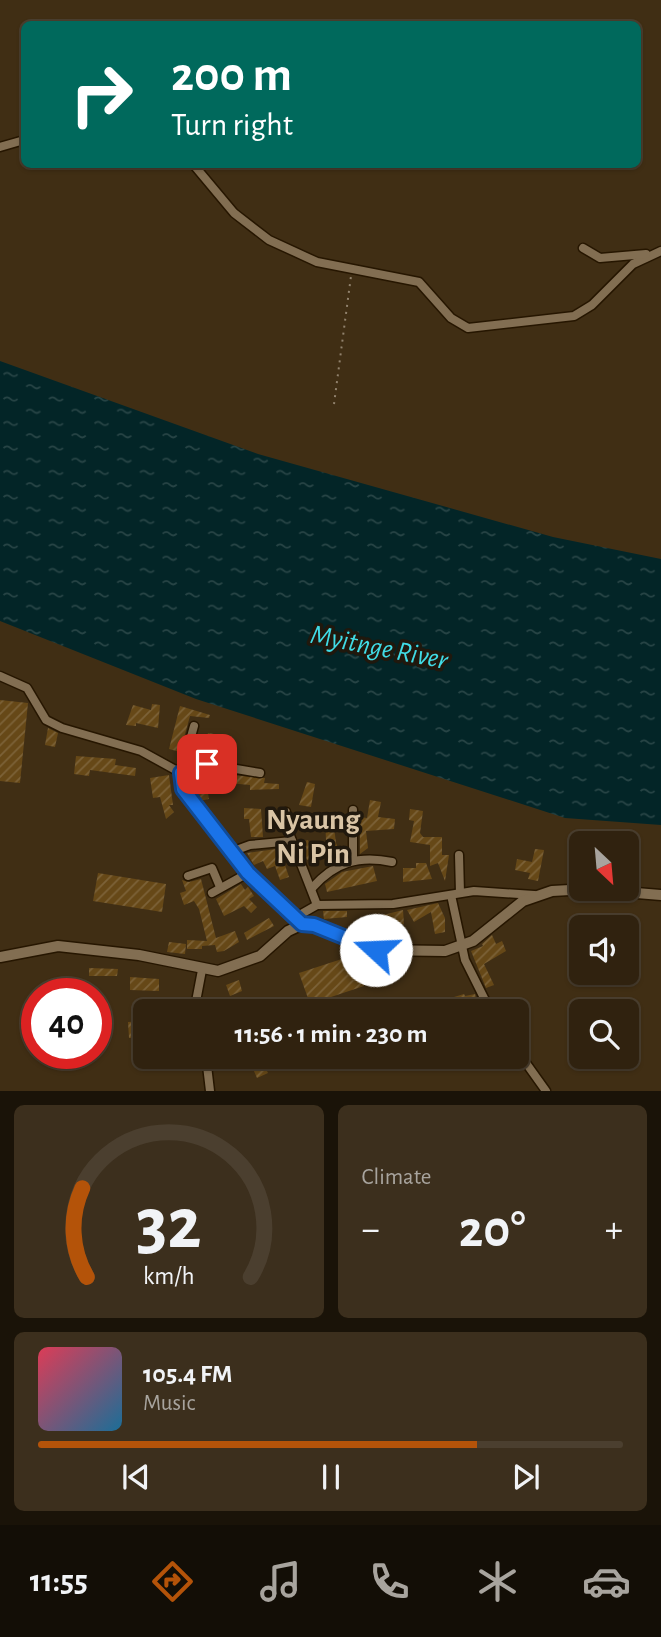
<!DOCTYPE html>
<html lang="en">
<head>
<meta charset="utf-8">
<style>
	:root { --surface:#30220f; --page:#3c2f1d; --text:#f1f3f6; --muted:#a8a49e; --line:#4b3f2f; --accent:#b45309 }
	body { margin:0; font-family:"Alegreya Sans",sans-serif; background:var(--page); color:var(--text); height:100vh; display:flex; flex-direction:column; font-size:26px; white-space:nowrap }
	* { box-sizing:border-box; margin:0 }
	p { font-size:23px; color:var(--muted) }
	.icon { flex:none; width:38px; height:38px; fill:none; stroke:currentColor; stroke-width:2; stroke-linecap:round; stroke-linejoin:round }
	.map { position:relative; height:1091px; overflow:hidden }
	.drawer { display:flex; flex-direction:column; gap:14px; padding:14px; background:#1a1308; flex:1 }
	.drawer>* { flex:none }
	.hud { position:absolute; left:21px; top:21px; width:620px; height:147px; border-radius:10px; box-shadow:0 2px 5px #0004,0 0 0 2px var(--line); background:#00695c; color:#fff; overflow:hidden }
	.needle { width:46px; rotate:154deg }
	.buttons { position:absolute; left:569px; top:831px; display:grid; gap:14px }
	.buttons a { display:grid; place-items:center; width:70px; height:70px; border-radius:10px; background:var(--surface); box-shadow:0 2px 5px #0004,0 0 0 2px var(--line); font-size:35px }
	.speed { position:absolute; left:21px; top:978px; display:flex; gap:14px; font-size:35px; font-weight:700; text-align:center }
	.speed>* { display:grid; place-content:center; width:91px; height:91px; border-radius:50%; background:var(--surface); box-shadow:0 2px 5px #0004,0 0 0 2px var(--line); line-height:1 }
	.speed .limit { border:10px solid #d22; background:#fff; color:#111 }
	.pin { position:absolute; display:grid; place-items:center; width:60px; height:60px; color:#fff; margin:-30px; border-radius:14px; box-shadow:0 4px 10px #0006 }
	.me { position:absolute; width:77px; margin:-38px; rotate:290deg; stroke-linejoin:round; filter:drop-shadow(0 0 5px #0008) }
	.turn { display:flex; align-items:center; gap:24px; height:147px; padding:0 35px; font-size:32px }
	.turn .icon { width:91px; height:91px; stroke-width:2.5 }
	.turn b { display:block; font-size:49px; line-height:60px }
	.big { font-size:52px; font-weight:600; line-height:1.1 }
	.drawer .tile { flex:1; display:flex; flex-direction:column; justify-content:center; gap:10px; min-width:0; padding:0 24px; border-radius:10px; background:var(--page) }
	.drawer .dial { align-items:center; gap:0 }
	.dial svg { height:182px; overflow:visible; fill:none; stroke:var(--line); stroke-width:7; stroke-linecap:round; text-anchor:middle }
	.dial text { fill:var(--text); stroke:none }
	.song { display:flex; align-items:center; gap:21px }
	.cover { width:84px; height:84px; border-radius:10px; background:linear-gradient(135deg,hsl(350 70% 55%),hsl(200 70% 35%)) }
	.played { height:7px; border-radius:4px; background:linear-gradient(90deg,var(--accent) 75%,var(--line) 75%) }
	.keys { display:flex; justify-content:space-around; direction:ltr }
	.heat { display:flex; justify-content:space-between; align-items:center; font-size:38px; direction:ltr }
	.drawer .tiles { flex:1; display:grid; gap:14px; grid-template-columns:1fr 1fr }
	.tile:last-child { grid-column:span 2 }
	.trip { position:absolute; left:133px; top:999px; width:396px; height:70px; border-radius:10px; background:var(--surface); box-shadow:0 2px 5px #0004,0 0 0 2px var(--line); font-weight:600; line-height:70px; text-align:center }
	.tab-bar { display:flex; height:112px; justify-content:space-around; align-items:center; background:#130e06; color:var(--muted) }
	.tab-bar .icon { width:49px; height:49px }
	.tab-bar .on { color:var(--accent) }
	.tab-bar b { font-size:32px; color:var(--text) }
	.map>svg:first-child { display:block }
	.water { fill:url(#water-ripples) }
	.building { fill:url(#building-hatch) }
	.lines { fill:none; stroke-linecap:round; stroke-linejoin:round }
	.minor-casing { stroke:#261600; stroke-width:11 }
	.tertiary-casing { stroke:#261600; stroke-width:13 }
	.path { stroke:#91826d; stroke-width:2; stroke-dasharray:2 5; stroke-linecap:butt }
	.minor { stroke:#826e52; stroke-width:8 }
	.tertiary { stroke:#826e52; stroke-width:10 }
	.route-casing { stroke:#114b97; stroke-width:18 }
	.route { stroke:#1a73e8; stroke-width:12 }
	.labels { text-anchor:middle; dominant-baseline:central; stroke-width:7; stroke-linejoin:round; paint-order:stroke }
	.water-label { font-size:28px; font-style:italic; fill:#40dbe5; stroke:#20180d }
	.quarter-label { font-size:30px; font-weight:bold; fill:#d9c4a5; stroke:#20180d }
</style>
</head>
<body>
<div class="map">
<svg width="661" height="1091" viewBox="0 0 661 1091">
	<defs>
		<pattern id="water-ripples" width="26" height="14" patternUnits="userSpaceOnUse" patternTransform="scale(1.75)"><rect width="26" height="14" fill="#032527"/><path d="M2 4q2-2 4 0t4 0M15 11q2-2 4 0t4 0" fill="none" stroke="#284546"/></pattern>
		<pattern id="building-hatch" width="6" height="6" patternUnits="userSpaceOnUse" patternTransform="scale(1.75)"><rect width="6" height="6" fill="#664817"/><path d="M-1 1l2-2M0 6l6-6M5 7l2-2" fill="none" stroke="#7c6238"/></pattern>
	</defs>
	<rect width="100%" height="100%" fill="#402e14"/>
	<path class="water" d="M0,361L258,454L553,537L661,559V825L565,818L196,699L0,621Z"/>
	<g class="building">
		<path d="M0,700L28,703L20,783L0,781Z"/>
		<path d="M152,704L160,705L158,728L136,723V726L126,725L133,705L151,710Z"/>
		<path d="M180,706L210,715L209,718L190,716L180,752L169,749Z"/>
		<path d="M48,728L58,733L55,747L45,745Z"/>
		<path d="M208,733L220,735L218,744L225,746L223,754L193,753L198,737L206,739Z"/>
		<path d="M76,756L116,759L115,765L136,768L135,776L90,770L89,776L74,774Z"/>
		<path d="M215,772L219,773L227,793H208L209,799L199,801L196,793L202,792L201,778Z"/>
		<path d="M169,775L173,805H169L174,812L166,819L160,797L153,798L150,778Z"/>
		<path d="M230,775L265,778L264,783L279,784V789L250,790V785L228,783Z"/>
		<path d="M307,782L315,784L311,807L299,805Z"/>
		<path d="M370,800L381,802L378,817L395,819L394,829L366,831L368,848L360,854V817L367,818Z"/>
		<path d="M244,808L261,809L263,837H251L249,819H244Z"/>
		<path d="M410,809L423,811L420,833L423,837H442V855H449L445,881L438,863L430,866V845L410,842L414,821L409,820Z"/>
		<path d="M333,819L336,843L340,852L336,853V860L333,861L326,840L325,820Z"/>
		<path d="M308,840L314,858L307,860L300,842Z"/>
		<path d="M284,848L288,856L283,859L289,877L280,880L275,866L267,869L263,861L254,865L247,853Z"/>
		<path d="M535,849L544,850L538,881L528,879L530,873L515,870L517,859L532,862Z"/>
		<path d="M416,863H426L432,879L403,882V868H416Z"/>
		<path d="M373,866L377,881L327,892L325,884L342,872Z"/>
		<path d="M98,873L166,884L162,912L93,901Z"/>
		<path d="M201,879L216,938L235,931L239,942L224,951L217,952L215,945L202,946V949H187V940L207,941L199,909L194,901L184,905L180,893L186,891L182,880L189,882Z"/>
		<path d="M241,884L245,890L248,887L254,896L249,899L257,907L251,913L244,906L224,916L216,899Z"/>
		<path d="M438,903L445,918V932L435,934L431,912L414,922L407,910Z"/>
		<path d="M403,910L404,924L383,928L382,925L355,922Z"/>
		<path d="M323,911H347V917L324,919Z"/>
		<path d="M269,918L274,926L247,940L244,933Z"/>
		<path d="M492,935L496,944L502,941L506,951L484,964L494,985L486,988L471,951L483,946L482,944Z"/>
		<path d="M169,942L186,944L185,954L167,952Z"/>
		<path d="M354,955L364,986L310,1004L299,973Z"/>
		<path d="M89,968L118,969L117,976H89Z"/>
		<path d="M130,977L159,979V991L130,990Z"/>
		<path d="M239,980L242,991L230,996L226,985Z"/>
		<path d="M464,994L465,996L475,994L477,1002L458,1007L454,997Z"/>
		<path d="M508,998L515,1012H500L496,1003Z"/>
		<path d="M145,1021V1038H129L128,1022Z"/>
		<path d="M261,1059L268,1073L257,1078L251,1064Z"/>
	</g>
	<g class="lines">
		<defs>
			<g id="minor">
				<path d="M0,147L24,140"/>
				<path d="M193,164L234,213L269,240L317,262L419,282L451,318L468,328L574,316L592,305L633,264L661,251"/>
				<path d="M583,248L600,258L646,254"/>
				<path d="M0,676L27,688L46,720L62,728L141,751L181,773L188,797L238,861L302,924"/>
				<path d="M194,726L181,773L207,764L260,773"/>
				<path d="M286,812L289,833L317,905"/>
				<path d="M231,852L250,845L292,841"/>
				<path d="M459,855L460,893"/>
				<path d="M353,859V810"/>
				<path d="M188,876L212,868L220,887"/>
				<path d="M312,888C335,862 359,855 392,862"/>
				<path d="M212,893L248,873"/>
				<path d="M451,895L465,960L491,1012"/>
				<path d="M296,917L317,905L393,904L474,891L534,895"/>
				<path d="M194,1012L202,970"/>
				<path d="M516,1049L546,1091"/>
				<path d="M206,1057L210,1091"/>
			</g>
			<path id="tertiary" d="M0,957L58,946L139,955L218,971L260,956L288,931L305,923L376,950L445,951L473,941L523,901L552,891L588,889L661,895"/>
		</defs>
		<use href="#minor" class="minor-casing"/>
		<use href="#tertiary" class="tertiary-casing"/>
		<path class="path" d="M334,404L351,276"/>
		<use href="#minor" class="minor"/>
		<use href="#tertiary" class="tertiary"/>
	</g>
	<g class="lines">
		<defs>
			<path id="route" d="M207,764L181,773L183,789L248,873L302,924L314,925L376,950"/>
		</defs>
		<use href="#route" class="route-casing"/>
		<use href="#route" class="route"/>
	</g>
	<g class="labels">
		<g class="water-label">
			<text transform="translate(379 648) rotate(11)">Myitnge River</text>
		</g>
		<g class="quarter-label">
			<text x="313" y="820">Nyaung<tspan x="313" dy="34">Ni Pin</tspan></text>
		</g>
	</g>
</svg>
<div class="buttons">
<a><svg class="needle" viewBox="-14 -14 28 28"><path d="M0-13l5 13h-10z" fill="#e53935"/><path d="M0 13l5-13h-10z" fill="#a8a49e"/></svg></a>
<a><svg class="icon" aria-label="sound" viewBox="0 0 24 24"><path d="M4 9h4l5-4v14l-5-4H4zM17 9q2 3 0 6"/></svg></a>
<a><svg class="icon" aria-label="search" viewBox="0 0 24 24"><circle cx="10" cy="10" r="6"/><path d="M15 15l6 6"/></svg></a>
</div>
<div class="speed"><div class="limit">40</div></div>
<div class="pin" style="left:207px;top:764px;background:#d93025"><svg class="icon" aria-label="arrive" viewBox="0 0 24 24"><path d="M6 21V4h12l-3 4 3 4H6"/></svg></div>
<svg class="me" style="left:376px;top:950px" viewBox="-20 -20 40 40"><circle r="19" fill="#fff"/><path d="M0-13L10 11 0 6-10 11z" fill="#1a73e8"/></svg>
<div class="trip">11:56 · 1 min · 230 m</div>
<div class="hud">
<div class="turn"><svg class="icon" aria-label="right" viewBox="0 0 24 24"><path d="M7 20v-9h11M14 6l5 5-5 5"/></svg><div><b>200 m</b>Turn right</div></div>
</div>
</div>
<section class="drawer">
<div class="tiles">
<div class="tile dial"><svg viewBox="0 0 100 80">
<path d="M14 69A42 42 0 1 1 86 69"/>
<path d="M14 69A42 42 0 0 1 12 30" stroke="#b45309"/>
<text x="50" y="56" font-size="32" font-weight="700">32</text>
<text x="50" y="72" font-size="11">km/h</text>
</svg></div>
<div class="tile"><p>Climate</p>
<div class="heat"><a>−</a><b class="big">20°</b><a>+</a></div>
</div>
<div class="tile">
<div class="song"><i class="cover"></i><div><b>105.4 FM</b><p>Music</p></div></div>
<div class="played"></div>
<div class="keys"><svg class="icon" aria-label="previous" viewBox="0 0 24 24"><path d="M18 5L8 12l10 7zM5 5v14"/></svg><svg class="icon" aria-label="pause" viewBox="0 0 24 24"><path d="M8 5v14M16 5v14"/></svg><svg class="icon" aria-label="next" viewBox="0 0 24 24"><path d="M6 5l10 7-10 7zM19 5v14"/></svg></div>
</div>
</div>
</section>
<nav class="tab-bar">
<b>11:55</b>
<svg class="icon on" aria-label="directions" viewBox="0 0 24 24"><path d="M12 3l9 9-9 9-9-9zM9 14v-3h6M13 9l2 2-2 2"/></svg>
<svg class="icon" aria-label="music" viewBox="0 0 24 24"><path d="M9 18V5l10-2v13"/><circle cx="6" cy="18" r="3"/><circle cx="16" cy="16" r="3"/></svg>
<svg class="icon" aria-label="phone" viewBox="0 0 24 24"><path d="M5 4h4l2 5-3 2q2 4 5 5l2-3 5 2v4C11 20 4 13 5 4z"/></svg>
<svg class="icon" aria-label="climate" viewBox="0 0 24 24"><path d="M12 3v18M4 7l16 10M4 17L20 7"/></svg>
<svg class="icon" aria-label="car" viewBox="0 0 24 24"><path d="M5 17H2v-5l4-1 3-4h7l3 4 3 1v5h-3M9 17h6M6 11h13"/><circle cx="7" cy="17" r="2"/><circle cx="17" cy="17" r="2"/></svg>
</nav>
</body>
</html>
